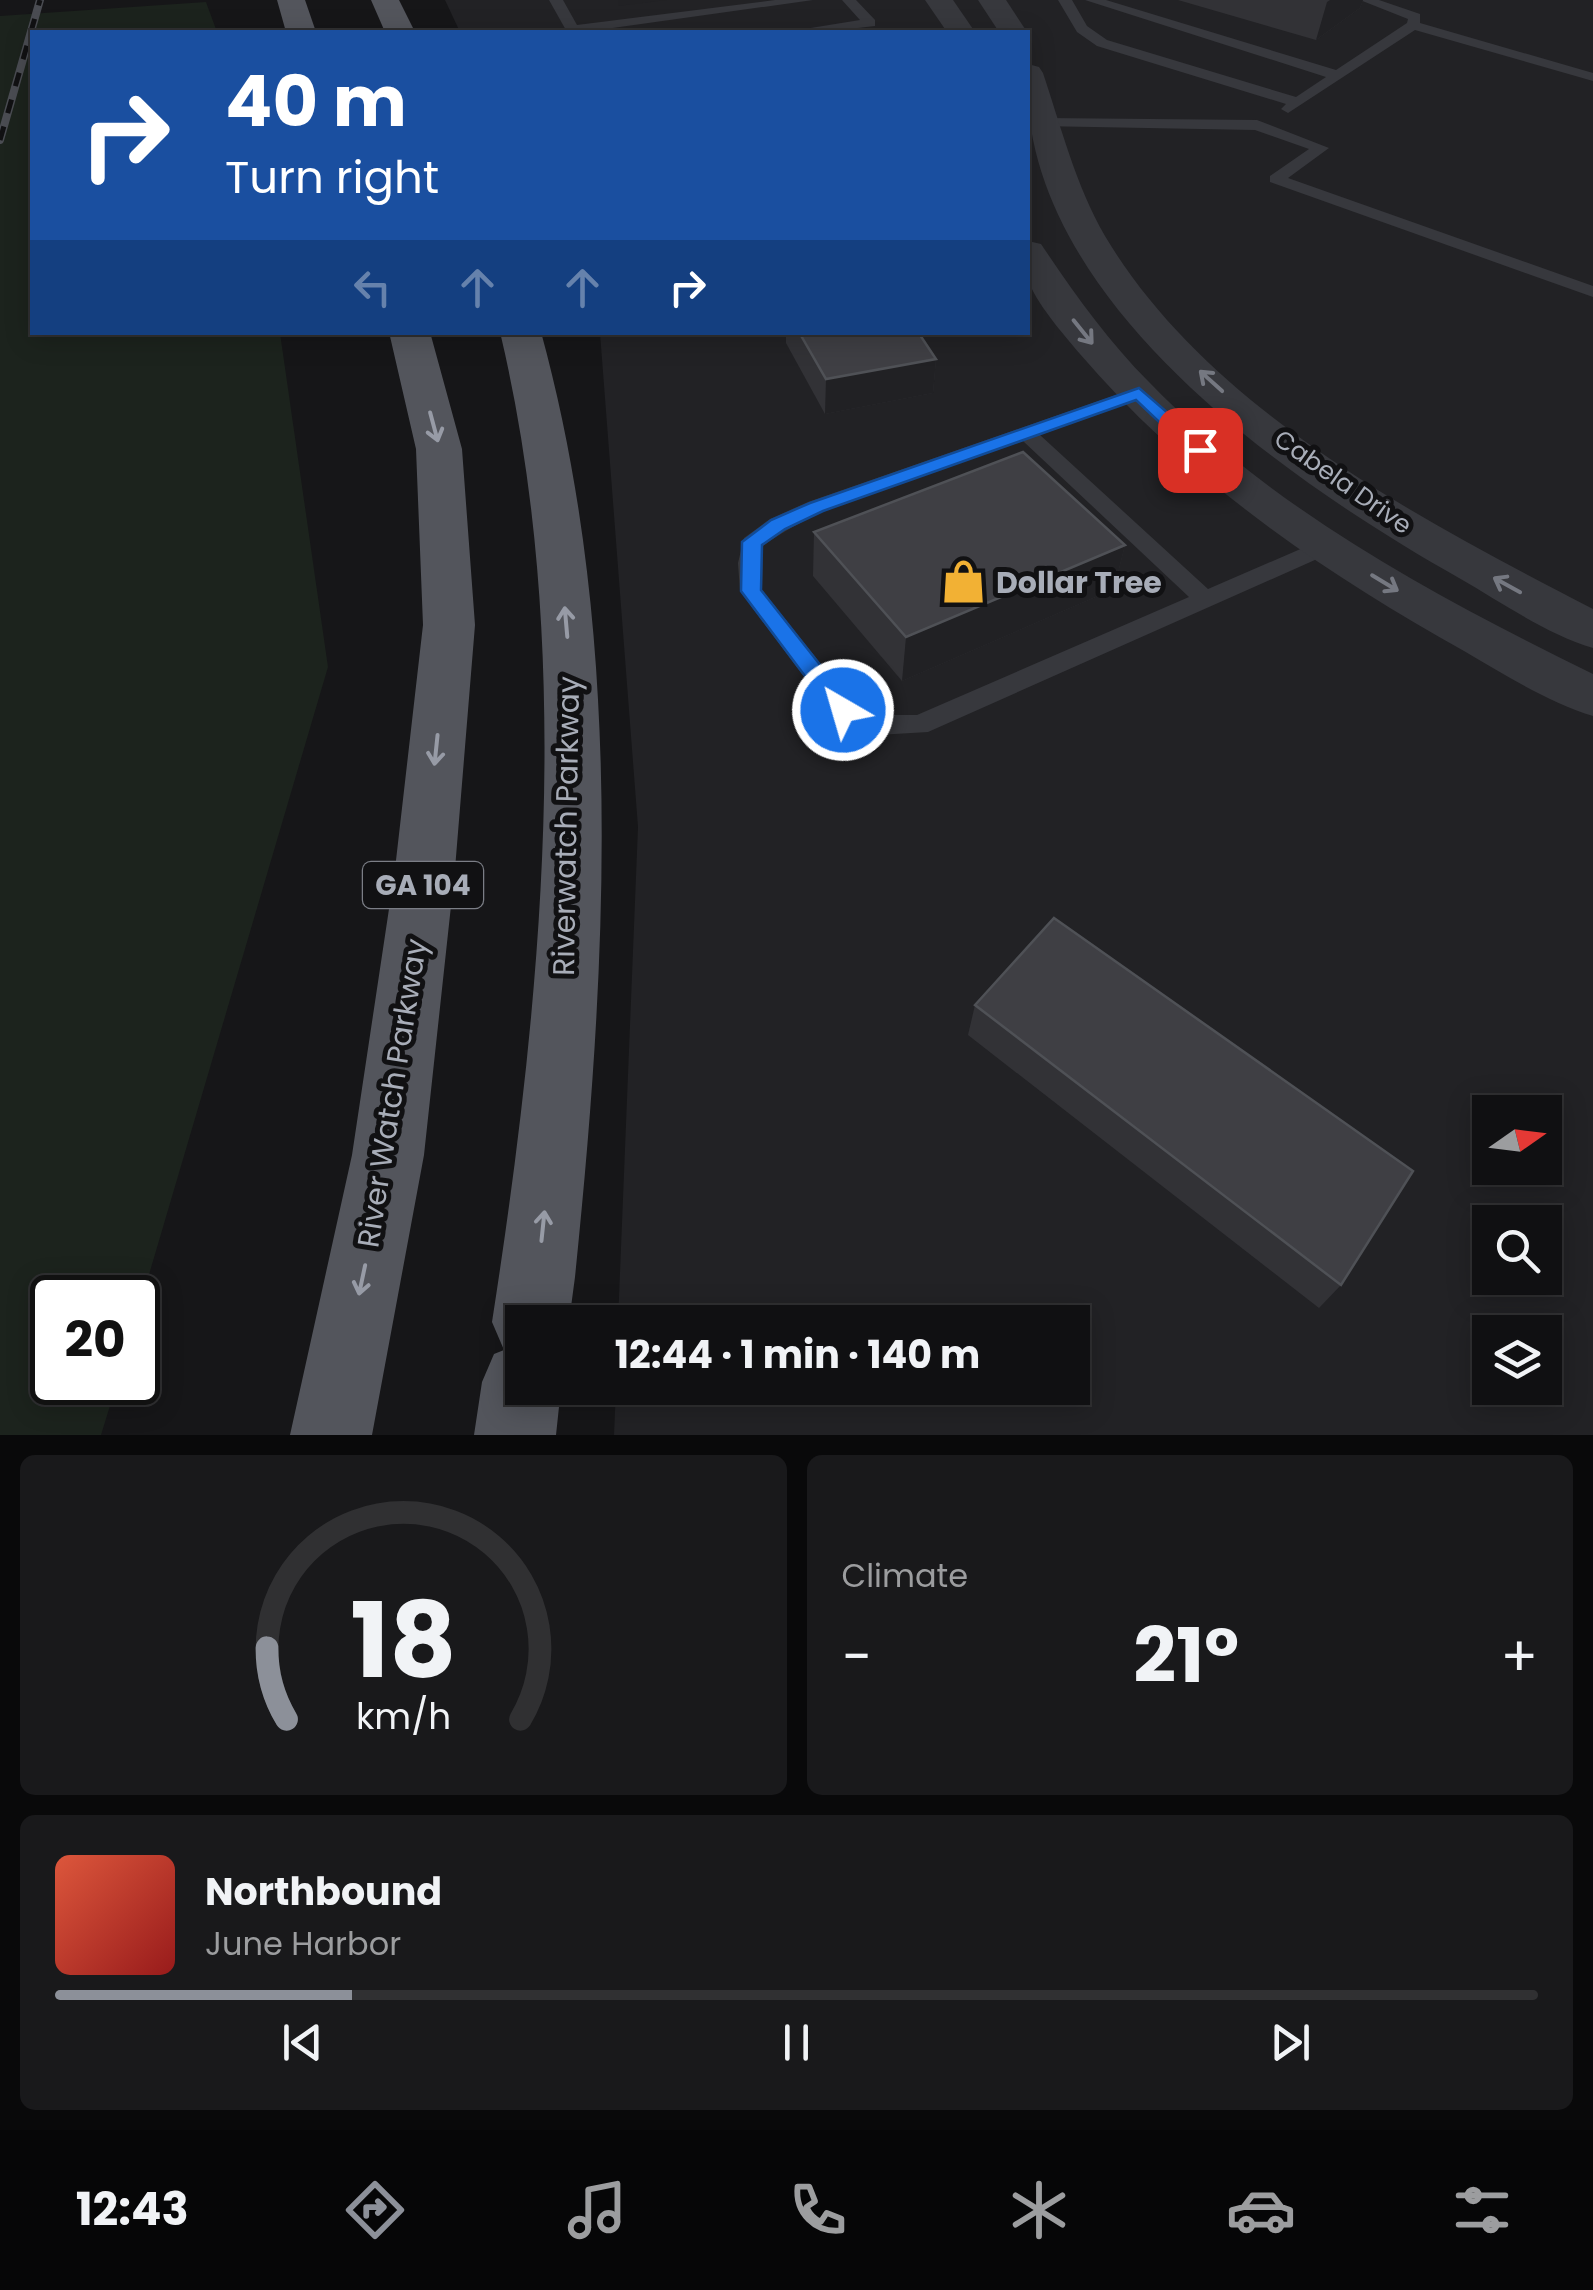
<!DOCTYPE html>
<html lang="en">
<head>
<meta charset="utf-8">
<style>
	:root { --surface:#101012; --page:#19191b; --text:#f1f3f6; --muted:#9c9d9f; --line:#303032; --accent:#8c9099 }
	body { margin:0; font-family:Poppins,sans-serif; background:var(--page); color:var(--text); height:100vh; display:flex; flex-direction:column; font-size:38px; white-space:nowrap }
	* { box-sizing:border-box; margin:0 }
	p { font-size:32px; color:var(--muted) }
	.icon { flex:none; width:55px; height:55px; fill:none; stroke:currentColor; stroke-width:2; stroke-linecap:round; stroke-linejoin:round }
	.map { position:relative; height:1435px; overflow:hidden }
	.drawer { display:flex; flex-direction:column; gap:20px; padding:20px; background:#09090a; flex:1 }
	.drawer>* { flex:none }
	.top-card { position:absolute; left:30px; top:30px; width:1000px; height:305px; border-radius:0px; box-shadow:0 5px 25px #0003,0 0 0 2px var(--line); background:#1a4fa0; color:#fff; overflow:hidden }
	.needle { width:65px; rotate:76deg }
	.tools { position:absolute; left:1472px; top:1095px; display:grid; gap:20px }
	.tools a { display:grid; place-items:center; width:90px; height:90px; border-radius:0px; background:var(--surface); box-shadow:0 5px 25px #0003,0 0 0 2px var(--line); font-size:50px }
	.speed { position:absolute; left:30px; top:1275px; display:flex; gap:20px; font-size:50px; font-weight:700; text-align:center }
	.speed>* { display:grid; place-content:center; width:130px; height:130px; border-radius:50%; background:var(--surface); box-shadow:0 5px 25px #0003,0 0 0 2px var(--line); line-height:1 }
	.speed .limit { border:5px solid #111; border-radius:15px; background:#fff; color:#111 }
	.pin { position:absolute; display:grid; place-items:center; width:85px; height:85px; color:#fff; margin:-42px; border-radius:20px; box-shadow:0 5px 15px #0006 }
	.me { position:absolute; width:110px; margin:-55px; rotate:322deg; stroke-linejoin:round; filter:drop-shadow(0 0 8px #0008) }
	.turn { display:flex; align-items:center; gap:35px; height:210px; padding:0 30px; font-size:45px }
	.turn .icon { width:130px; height:130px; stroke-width:2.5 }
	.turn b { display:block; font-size:70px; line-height:85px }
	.lanes { display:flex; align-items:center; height:95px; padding:0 30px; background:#0003; justify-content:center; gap:50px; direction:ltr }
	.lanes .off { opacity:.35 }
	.big { font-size:75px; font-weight:700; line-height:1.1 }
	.drawer .tile { flex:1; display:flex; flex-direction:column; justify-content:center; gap:15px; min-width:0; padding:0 35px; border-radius:15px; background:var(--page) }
	.drawer .dial { align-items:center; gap:0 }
	.dial svg { height:260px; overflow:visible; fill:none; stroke:var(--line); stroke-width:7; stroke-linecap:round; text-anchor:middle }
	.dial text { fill:var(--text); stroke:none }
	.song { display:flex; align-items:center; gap:30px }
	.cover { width:120px; height:120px; border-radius:15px; background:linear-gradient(135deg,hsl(10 70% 55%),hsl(0 70% 35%)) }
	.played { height:10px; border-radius:5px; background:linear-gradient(90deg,var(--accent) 20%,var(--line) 20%) }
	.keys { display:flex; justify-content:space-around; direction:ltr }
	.heat { display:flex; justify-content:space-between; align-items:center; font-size:55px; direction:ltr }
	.drawer .tiles { flex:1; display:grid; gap:20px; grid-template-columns:1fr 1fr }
	.tile:last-child { grid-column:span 2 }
	.trip { position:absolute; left:505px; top:1305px; width:585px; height:100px; border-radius:0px; background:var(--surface); box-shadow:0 5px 25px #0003,0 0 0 2px var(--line); font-weight:700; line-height:100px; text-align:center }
	.tab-bar { display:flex; height:160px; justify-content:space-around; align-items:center; background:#060607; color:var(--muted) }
	.tab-bar .icon { width:70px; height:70px }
	.tab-bar .current { color:var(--accent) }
	.tab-bar b { font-size:45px; color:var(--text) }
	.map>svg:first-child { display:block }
	.built { fill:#222225; fill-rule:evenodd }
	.green { fill:#1c231d }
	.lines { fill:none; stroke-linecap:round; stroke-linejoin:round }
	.lane { fill:#37383d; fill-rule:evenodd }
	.street { fill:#37383d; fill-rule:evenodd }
	.primary { fill:#53555c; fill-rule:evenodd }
	.rail-casing { stroke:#4a4c52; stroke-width:8 }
	.rail { stroke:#111113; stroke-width:5; stroke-dasharray:14; stroke-linecap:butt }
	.wall { fill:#323236 }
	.shaded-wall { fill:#212124 }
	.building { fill:#3f3f44; stroke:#4f5156; stroke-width:2.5 }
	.oneway { stroke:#757881 }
	.oneway2 { stroke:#979ba6 }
	.route { fill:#1a73e8; stroke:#114b97; stroke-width:2.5 }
	.labels { text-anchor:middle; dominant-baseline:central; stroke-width:10; stroke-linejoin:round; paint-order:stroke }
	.far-street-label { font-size:25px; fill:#a8adb8; stroke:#111113 }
	.shield { fill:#111113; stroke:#7b7e86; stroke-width:2.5 }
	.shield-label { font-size:28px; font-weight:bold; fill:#a8adb8 }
	.poi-label { font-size:30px; font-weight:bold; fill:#a8adb8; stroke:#111113; text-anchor:start }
	.street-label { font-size:30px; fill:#a8adb8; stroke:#111113 }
</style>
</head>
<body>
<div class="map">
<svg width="1593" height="1435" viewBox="0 0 1593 1435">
	<rect width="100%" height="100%" fill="#161618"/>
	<path class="built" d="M445,0H1593V1435H614L616,1388H1072V1322H618L638,827L600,333L1028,332V32H460ZM1490,1112H1545V1168H1490ZM1490,1222H1545V1278H1490ZM1490,1332H1545V1388H1490Z"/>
	<path class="green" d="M206,2L217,32H32V332L280,333L328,667L138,1312V1298H52V1382L117,1383L101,1435H0V16Z"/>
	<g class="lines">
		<g class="lane">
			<path d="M549,0H563L577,25L775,0H813L584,32H567Z"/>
			<path d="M842,0H856L875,20V26L823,32H786L860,20Z"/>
			<path d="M1058,0H1072L1087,26L1107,40L1296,97L1326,77L1085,0H1106L1336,70L1407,23L1408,19L1360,0H1379L1420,14V23L1593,73V81L1415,30L1288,113L1281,109L1286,104L1097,46L1077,32Z"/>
			<path d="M1044,118L1257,120L1329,148L1288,178L1593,286V297L1270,182V176L1309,149L1255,130L1039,126V120Z"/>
			<path d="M1139,387L1146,389V397L1040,435L1208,589L1319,541H1335L1338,546L1335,551L928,732L877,735L834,717L740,591L738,563L744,538L770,519L808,502ZM1023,441L1189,597L917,715H879L852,703L762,590L763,546C827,498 945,469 1023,441Z"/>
		</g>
		<g class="street">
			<path d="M925,0H953L975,32H947Z"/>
			<path d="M978,0H1006L1027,32H999Z"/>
			<path d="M1028,64L1039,67L1043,73C1061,127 1076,186 1105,236C1208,409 1419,519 1593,609V648C1546,634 1501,602 1459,578C1284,479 1012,292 1028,64Z"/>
			<path d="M1028,241L1041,244C1074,293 1107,340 1149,382C1272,509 1436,597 1593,674V716C1548,702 1505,675 1464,651C1321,571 1187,479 1080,354C1065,336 1034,301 1028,279C1025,269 1027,251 1028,241Z"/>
		</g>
		<g class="primary">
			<path d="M277,0H305L316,32H286Z"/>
			<path d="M371,0H399L415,32H385Z"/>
			<path d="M389,332H430L462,449L475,625L455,869L424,1155L372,1435H290L352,1155L395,869L423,625L416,449Z"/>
			<path d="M500,332H541C625,639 607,964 575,1277L569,1322H522V1388H561L556,1435H474L482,1382L494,1354L504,1350L492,1322C542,1000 576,652 500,332Z"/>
		</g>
		<defs>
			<path id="rail" d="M0,140L40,0"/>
		</defs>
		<use href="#rail" class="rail-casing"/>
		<use href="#rail" class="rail"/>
	</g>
	<g class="wall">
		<path d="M1178,0H1363L1360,8L1316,40Z"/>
		<path d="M786,332H918L936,359L933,393L825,414L786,343Z"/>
		<path d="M814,532L1125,545L1114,589L902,681L813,576Z"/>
		<path d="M975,1005L1341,1285L1319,1308L968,1035Z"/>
	</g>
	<g class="shaded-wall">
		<path d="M618,0H667L618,6Z"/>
		<path d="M1330,0H1363L1360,8L1316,40L1327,2Z"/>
		<path d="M936,359L933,393L825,414L826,379Z"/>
		<path d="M1125,545L1114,589L902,681L906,637Z"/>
	</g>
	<g class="building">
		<path d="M799,332H918L936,359L826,379Z"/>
		<path d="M1023,452L1125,545L906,637L814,532Z"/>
		<path d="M1054,918L1413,1171L1341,1285L975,1005Z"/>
	</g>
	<defs><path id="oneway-shaft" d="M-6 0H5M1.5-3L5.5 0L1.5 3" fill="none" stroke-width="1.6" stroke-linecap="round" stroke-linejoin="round" transform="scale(2.5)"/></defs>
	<g class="oneway">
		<use href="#oneway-shaft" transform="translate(1083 332) rotate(51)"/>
		<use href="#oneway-shaft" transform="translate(1211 381) rotate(-138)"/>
		<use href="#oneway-shaft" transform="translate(1385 583) rotate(31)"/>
		<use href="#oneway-shaft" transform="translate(1507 585) rotate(-151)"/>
	</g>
	<g class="oneway2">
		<use href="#oneway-shaft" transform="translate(434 427) rotate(75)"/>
		<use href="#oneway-shaft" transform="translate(566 622) rotate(-95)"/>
		<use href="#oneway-shaft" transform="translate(436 750) rotate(96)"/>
		<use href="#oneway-shaft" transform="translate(543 1226) rotate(-84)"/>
		<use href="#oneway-shaft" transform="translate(362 1280) rotate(102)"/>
	</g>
	<path class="route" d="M1139,388L1206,446V454H1193L1136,400L823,511L785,529L762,545L761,590L851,704L854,710L851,716H835L741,591L742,542L771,520L810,503Z"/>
	<defs>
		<symbol id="shop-bare" viewBox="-9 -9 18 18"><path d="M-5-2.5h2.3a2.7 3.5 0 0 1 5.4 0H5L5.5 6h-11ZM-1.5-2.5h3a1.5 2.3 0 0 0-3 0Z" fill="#f2b134" stroke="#111113" stroke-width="2.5" paint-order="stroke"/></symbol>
	</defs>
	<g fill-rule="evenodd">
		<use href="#shop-bare" x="932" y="550" width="63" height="63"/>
	</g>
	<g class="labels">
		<g class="far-street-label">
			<text transform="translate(1343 482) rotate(35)">Cabela Drive</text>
		</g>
		<rect class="shield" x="363" y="862" width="120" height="46" rx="8"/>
		<g class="shield-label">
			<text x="423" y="885">GA 104</text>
		</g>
		<g class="poi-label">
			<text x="996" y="582">Dollar Tree</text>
		</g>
		<g class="street-label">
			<text transform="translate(566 826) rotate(-89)">Riverwatch Parkway</text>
			<text transform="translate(392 1093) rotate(-81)">River Watch Parkway</text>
		</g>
	</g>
</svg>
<div class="tools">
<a><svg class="needle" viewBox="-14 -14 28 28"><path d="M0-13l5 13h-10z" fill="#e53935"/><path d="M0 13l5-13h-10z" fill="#9c9d9f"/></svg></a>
<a><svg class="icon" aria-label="search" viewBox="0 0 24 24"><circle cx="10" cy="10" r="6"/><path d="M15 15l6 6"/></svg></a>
<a><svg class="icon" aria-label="layers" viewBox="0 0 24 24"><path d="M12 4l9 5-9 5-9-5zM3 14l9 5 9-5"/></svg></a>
</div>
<div class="speed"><div class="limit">20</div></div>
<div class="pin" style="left:1200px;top:450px;background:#d93025"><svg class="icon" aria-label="arrive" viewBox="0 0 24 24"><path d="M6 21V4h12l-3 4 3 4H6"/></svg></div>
<svg class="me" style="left:843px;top:710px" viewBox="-20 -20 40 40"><circle r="17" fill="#1a73e8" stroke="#fff" stroke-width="3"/><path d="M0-11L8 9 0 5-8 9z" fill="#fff"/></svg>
<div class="trip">12:44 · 1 min · 140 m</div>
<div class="top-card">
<div class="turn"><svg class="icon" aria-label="right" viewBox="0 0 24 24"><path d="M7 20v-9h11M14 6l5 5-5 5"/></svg><div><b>40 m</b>Turn right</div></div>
<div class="lanes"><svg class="icon off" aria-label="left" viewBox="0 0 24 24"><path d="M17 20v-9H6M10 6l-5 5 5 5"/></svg><svg class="icon off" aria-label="ahead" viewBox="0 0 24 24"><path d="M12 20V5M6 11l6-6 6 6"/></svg><svg class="icon off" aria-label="ahead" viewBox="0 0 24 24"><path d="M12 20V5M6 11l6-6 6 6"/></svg><svg class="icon" aria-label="right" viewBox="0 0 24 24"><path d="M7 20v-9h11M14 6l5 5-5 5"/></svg></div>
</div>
</div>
<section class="drawer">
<div class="tiles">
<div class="tile dial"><svg viewBox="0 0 100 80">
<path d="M14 69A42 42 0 1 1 86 69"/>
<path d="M14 69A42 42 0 0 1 8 47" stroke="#8c9099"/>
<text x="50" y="56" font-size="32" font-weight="700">18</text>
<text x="50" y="72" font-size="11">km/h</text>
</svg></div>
<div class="tile"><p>Climate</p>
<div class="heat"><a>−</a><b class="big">21°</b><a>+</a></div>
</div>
<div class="tile">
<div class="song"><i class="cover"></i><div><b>Northbound</b><p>June Harbor</p></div></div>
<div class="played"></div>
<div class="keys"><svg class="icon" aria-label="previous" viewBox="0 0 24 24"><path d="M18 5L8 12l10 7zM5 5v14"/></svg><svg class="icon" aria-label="pause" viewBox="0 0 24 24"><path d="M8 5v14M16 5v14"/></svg><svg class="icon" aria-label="next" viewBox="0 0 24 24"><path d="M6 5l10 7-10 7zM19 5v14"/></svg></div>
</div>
</div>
</section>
<nav class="tab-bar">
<b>12:43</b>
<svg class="icon current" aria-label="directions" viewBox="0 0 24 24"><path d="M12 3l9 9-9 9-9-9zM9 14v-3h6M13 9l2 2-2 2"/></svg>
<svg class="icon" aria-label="music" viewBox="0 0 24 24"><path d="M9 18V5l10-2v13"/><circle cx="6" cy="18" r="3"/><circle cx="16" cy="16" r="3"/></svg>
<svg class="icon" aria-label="phone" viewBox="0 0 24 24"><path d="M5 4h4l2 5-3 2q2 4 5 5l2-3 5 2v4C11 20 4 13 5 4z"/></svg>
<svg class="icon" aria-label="climate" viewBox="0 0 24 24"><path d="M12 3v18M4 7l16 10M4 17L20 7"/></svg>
<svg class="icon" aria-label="car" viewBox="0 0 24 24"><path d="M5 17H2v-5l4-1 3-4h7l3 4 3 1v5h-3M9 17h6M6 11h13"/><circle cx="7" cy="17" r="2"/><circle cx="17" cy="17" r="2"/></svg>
<svg class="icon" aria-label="filters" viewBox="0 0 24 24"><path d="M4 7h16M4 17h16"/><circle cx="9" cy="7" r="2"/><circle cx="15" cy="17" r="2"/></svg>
</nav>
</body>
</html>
